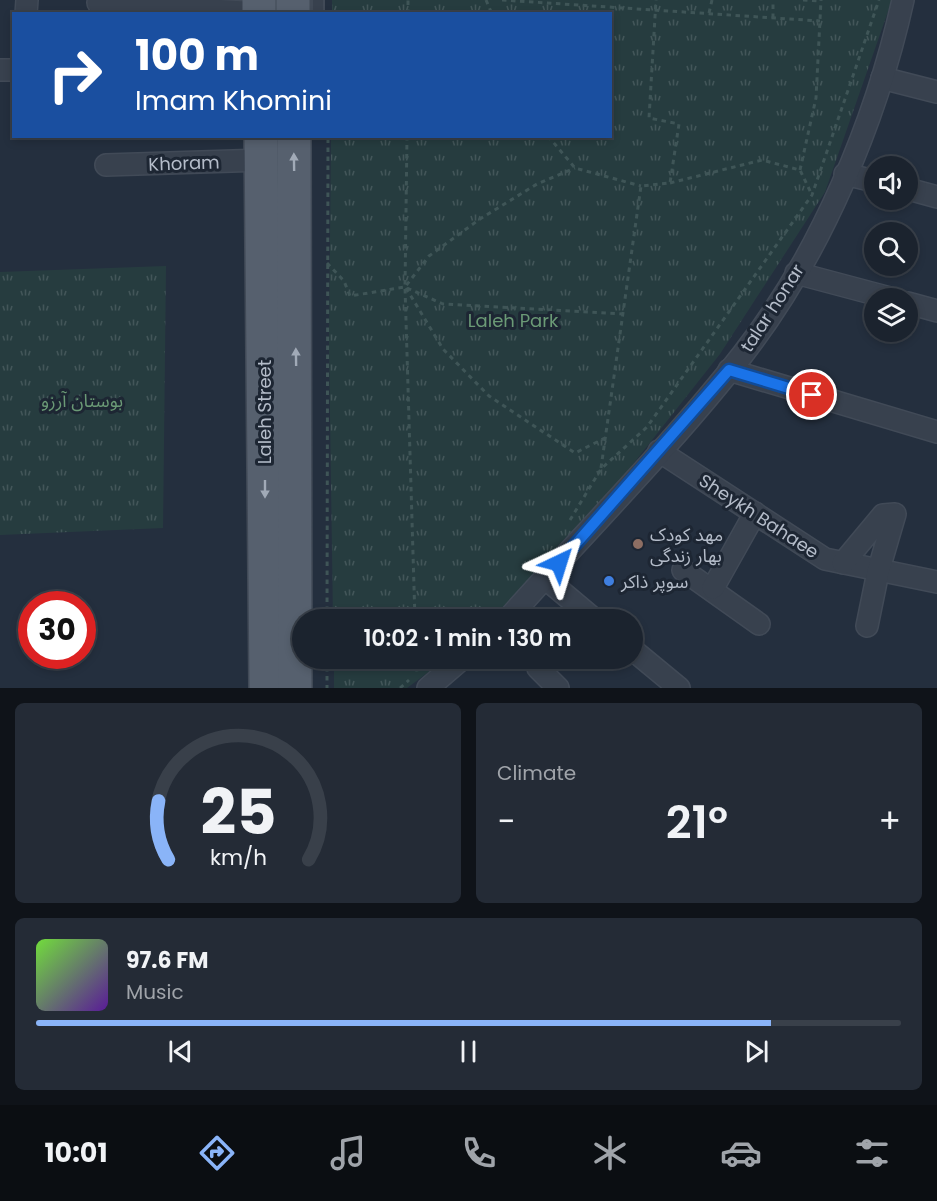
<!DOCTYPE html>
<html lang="en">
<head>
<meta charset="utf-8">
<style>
	:root { --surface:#1b232e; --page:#242b36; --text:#f1f3f6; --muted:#a0a4aa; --line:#39404a; --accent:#8ab4f8 }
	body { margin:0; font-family:Poppins,"Noto Sans Arabic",sans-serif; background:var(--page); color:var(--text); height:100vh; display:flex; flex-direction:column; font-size:22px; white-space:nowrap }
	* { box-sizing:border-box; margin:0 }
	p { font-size:20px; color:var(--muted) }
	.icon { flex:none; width:33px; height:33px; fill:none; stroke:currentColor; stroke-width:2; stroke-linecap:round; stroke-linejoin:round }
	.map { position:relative; height:688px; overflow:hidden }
	.drawer { display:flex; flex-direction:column; gap:15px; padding:15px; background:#0f1319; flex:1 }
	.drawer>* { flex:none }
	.banner { position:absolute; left:12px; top:12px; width:600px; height:126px; border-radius:0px; box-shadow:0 3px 9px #0003,0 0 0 2px var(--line); background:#1a4fa0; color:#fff; overflow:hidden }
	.buttons { position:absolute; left:864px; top:156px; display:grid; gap:12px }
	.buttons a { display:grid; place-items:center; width:54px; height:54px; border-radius:50%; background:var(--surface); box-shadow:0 3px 9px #0003,0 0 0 2px var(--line); font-size:30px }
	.speed { position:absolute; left:18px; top:591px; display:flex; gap:12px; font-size:30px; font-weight:700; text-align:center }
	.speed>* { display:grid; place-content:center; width:78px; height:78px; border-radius:50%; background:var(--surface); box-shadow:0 3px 9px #0003,0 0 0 2px var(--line); line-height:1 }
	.speed .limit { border:9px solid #d22; background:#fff; color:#111 }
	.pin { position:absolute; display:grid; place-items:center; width:51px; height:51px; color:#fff; margin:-26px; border:3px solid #fff; border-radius:50%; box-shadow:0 2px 6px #0007 }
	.me { position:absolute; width:66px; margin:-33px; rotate:41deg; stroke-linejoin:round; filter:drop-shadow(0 0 4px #0008) }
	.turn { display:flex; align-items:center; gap:21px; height:126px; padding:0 24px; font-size:27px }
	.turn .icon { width:78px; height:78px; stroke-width:2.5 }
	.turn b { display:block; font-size:42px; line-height:51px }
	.big { font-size:45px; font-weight:600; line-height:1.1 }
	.drawer .card { flex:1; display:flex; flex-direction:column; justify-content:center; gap:9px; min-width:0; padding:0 21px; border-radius:9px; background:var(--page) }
	.drawer .dial { align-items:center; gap:0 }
	.dial svg { height:156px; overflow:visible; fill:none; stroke:var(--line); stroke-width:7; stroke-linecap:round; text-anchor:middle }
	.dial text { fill:var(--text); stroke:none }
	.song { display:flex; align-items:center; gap:18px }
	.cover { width:72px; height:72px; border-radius:9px; background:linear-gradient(135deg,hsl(100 70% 55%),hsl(270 70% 35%)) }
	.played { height:6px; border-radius:3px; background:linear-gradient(90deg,var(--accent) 85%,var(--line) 85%) }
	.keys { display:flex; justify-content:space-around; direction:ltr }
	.heat { display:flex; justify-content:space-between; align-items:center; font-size:33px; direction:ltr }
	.drawer .tiles { flex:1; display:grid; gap:15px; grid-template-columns:1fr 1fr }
	.card:last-child { grid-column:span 2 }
	.trip { position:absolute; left:292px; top:609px; width:351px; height:60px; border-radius:30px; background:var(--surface); box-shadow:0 3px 9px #0003,0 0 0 2px var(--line); font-weight:600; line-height:60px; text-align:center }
	.menu { display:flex; height:96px; justify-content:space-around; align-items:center; background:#0b0e12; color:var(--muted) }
	.menu .icon { width:42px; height:42px }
	.menu .active { color:var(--accent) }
	.menu b { font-size:27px; color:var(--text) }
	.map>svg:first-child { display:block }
	.park { fill:url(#park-tufts) }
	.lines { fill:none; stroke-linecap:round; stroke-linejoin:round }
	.service-casing { stroke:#414a57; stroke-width:14 }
	.minor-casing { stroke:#414a57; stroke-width:24 }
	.primary-casing { stroke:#414a57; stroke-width:36 }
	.path { stroke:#3f5557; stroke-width:3; stroke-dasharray:4.5 4.5; stroke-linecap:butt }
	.service { stroke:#38414e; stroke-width:10 }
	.minor { stroke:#38414e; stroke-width:21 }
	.primary { stroke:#56606e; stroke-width:33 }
	.oneway { fill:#a1aab7 }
	.route-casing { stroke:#114b97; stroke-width:15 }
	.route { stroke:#1a73e8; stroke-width:10 }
	.education-dot { fill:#8d6e63; stroke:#1d2633; stroke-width:2 }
	.shop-dot { fill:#3f7fe0; stroke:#1d2633; stroke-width:2 }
	.labels { text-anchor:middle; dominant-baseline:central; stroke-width:6; stroke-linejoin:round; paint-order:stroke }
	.street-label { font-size:18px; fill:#b4bcc9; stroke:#1d2633 }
	.park-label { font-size:18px; fill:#6b9a76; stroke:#1d2633 }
	.poi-label { font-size:18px; fill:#b4bcc9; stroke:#1d2633; text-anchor:start }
</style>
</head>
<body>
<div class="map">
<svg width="937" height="688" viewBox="0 0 937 688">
	<defs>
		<pattern id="park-tufts" width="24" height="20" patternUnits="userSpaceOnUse" patternTransform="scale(1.5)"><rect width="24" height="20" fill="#263c3f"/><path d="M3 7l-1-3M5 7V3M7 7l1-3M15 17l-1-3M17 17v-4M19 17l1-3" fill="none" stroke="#435659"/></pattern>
	</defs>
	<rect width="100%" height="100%" fill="#242f3e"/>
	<g class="park">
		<path d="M332,0H892L825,192L720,354L618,483L497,619H333L329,346L331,137L610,136V14H332Z"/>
		<path d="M166,266L163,528L0,535V272Z"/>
		<path d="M334,659V658L446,659L407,688H334Z"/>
	</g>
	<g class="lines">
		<defs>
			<path id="service" d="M318,0V14"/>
			<g id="minor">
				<path d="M98,3L259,13"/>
				<path d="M26,14L27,0"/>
				<path d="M0,70H14"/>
				<path d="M882,78L937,92"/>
				<path d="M106,165L262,160"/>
				<path d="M845,174L874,181"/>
				<path d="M908,189L937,197"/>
				<path d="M796,273L890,298"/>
				<path d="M908,303L937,311"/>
				<path d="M729,370L937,432"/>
				<path d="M659,451L825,559L937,582"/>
				<path d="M843,563L883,515L895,514L878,572L867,626"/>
				<path d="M683,570L759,624"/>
				<path d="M545,578L595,620"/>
				<path d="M713,588L755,513"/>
				<path d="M507,620C585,532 671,446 743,354C820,255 876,122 903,0"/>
				<path d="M633,650L679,688"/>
				<path d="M540,658L538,668L558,688"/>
				<path d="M428,688L463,658"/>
			</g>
			<g id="primary">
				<path d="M259,0V14"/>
				<path d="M293,14V0"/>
				<path d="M261,136L266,688"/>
				<path d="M294,136L295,688"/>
			</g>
		</defs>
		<use href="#service" class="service-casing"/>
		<use href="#minor" class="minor-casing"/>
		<use href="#primary" class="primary-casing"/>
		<g class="path">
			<path d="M486,0L492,14"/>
			<path d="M502,0L820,21"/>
			<path d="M803,0L821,1"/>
			<path d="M709,13L712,0"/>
			<path d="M408,14V0"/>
			<path d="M773,18V0"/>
			<path d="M407,136L405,287L415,620"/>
			<path d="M548,136L575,168L641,186"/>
			<path d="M800,170L816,98L821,0"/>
			<path d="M670,183L762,160L800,170L812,195"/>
			<path d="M327,263L344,281L350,296L405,287L429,256L480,219L537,184L575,168"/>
			<path d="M406,288L443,349L489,396L575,453L605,438"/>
			<path d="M407,288L443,304L623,314"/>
			<path d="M601,468L641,186L670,183L679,124L649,118L656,0"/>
			<path d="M570,520L601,469L647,427L812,195L879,0"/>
			<path d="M327,620L328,136"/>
			<path d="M480,620L490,610"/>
			<path d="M327,658V688"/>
			<path d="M416,658L417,673"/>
			<path d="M400,688L409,680"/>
		</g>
		<use href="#service" class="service"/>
		<use href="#minor" class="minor"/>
		<use href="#primary" class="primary"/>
	</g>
	<defs><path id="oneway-solid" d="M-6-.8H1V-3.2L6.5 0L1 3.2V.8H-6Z" transform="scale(1.5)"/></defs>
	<g class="oneway">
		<use href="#oneway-solid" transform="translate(294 162) rotate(-91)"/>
		<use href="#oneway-solid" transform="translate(296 357) rotate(-91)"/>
		<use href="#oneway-solid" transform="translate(265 489) rotate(90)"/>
	</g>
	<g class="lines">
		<defs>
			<path id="route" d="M559,563L729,370L812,395"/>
		</defs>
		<use href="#route" class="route-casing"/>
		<use href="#route" class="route"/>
	</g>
	<circle class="education-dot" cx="638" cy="544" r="6"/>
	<circle class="shop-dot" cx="609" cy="581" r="6"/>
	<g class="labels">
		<g class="street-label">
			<text transform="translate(184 163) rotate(-2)">Khoram</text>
			<text transform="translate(772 308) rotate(-57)">talar honar</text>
			<text transform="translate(264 412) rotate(-90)">Laleh Street</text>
			<text transform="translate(759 516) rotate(33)">Sheykh Bahaee</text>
		</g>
		<g class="park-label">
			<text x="513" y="320">Laleh Park</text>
			<text x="82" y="400">بوستان آرزو</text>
		</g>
		<g class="poi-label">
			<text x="650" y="534">مهد کودک<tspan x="650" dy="21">بهار زندگی</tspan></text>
			<text x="621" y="581">سوپر ذاکر</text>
		</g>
	</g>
</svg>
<div class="buttons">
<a><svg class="icon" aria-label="sound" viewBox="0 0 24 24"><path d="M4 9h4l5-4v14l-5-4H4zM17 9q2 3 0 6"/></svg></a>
<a><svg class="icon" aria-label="search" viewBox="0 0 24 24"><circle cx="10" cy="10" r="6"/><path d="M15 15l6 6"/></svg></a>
<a><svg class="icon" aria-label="layers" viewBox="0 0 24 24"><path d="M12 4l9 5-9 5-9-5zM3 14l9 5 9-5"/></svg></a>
</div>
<div class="speed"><div class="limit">30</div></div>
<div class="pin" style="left:812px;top:395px;background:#d93025"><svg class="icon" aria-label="arrive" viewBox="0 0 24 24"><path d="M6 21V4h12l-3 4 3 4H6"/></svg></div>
<svg class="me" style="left:559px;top:563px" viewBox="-20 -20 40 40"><path d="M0-17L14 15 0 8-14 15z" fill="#1a73e8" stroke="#fff" stroke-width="4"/></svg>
<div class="trip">10:02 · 1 min · 130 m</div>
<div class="banner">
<div class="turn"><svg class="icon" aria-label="right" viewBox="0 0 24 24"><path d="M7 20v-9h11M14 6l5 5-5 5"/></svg><div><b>100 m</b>Imam Khomini</div></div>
</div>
</div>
<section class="drawer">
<div class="tiles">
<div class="card dial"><svg viewBox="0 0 100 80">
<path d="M14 69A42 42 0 1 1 86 69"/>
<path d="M14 69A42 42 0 0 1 9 39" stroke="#8ab4f8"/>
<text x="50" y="56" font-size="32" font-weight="700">25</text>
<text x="50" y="72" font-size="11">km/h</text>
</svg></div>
<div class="card"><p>Climate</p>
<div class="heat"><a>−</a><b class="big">21°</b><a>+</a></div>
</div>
<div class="card">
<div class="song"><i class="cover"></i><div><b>97.6 FM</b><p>Music</p></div></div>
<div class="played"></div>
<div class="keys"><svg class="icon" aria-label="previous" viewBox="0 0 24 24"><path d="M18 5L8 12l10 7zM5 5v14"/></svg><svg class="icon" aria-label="pause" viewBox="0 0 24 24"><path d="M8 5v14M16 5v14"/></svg><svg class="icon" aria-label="next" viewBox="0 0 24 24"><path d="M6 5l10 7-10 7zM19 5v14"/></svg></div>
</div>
</div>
</section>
<nav class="menu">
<b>10:01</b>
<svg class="icon active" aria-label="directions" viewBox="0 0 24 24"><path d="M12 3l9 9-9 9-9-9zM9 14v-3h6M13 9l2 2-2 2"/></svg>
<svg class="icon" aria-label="music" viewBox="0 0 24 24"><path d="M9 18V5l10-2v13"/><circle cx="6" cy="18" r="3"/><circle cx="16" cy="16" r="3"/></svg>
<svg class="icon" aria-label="phone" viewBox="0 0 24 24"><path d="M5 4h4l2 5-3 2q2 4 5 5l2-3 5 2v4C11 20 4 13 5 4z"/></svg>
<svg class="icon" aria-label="climate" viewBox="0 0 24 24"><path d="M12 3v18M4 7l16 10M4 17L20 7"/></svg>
<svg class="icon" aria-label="car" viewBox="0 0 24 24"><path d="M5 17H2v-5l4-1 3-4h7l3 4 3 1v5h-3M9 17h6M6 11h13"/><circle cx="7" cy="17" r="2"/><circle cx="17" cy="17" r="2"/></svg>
<svg class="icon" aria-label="filters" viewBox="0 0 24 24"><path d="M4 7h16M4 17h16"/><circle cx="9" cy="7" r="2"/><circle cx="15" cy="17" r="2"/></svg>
</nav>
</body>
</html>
